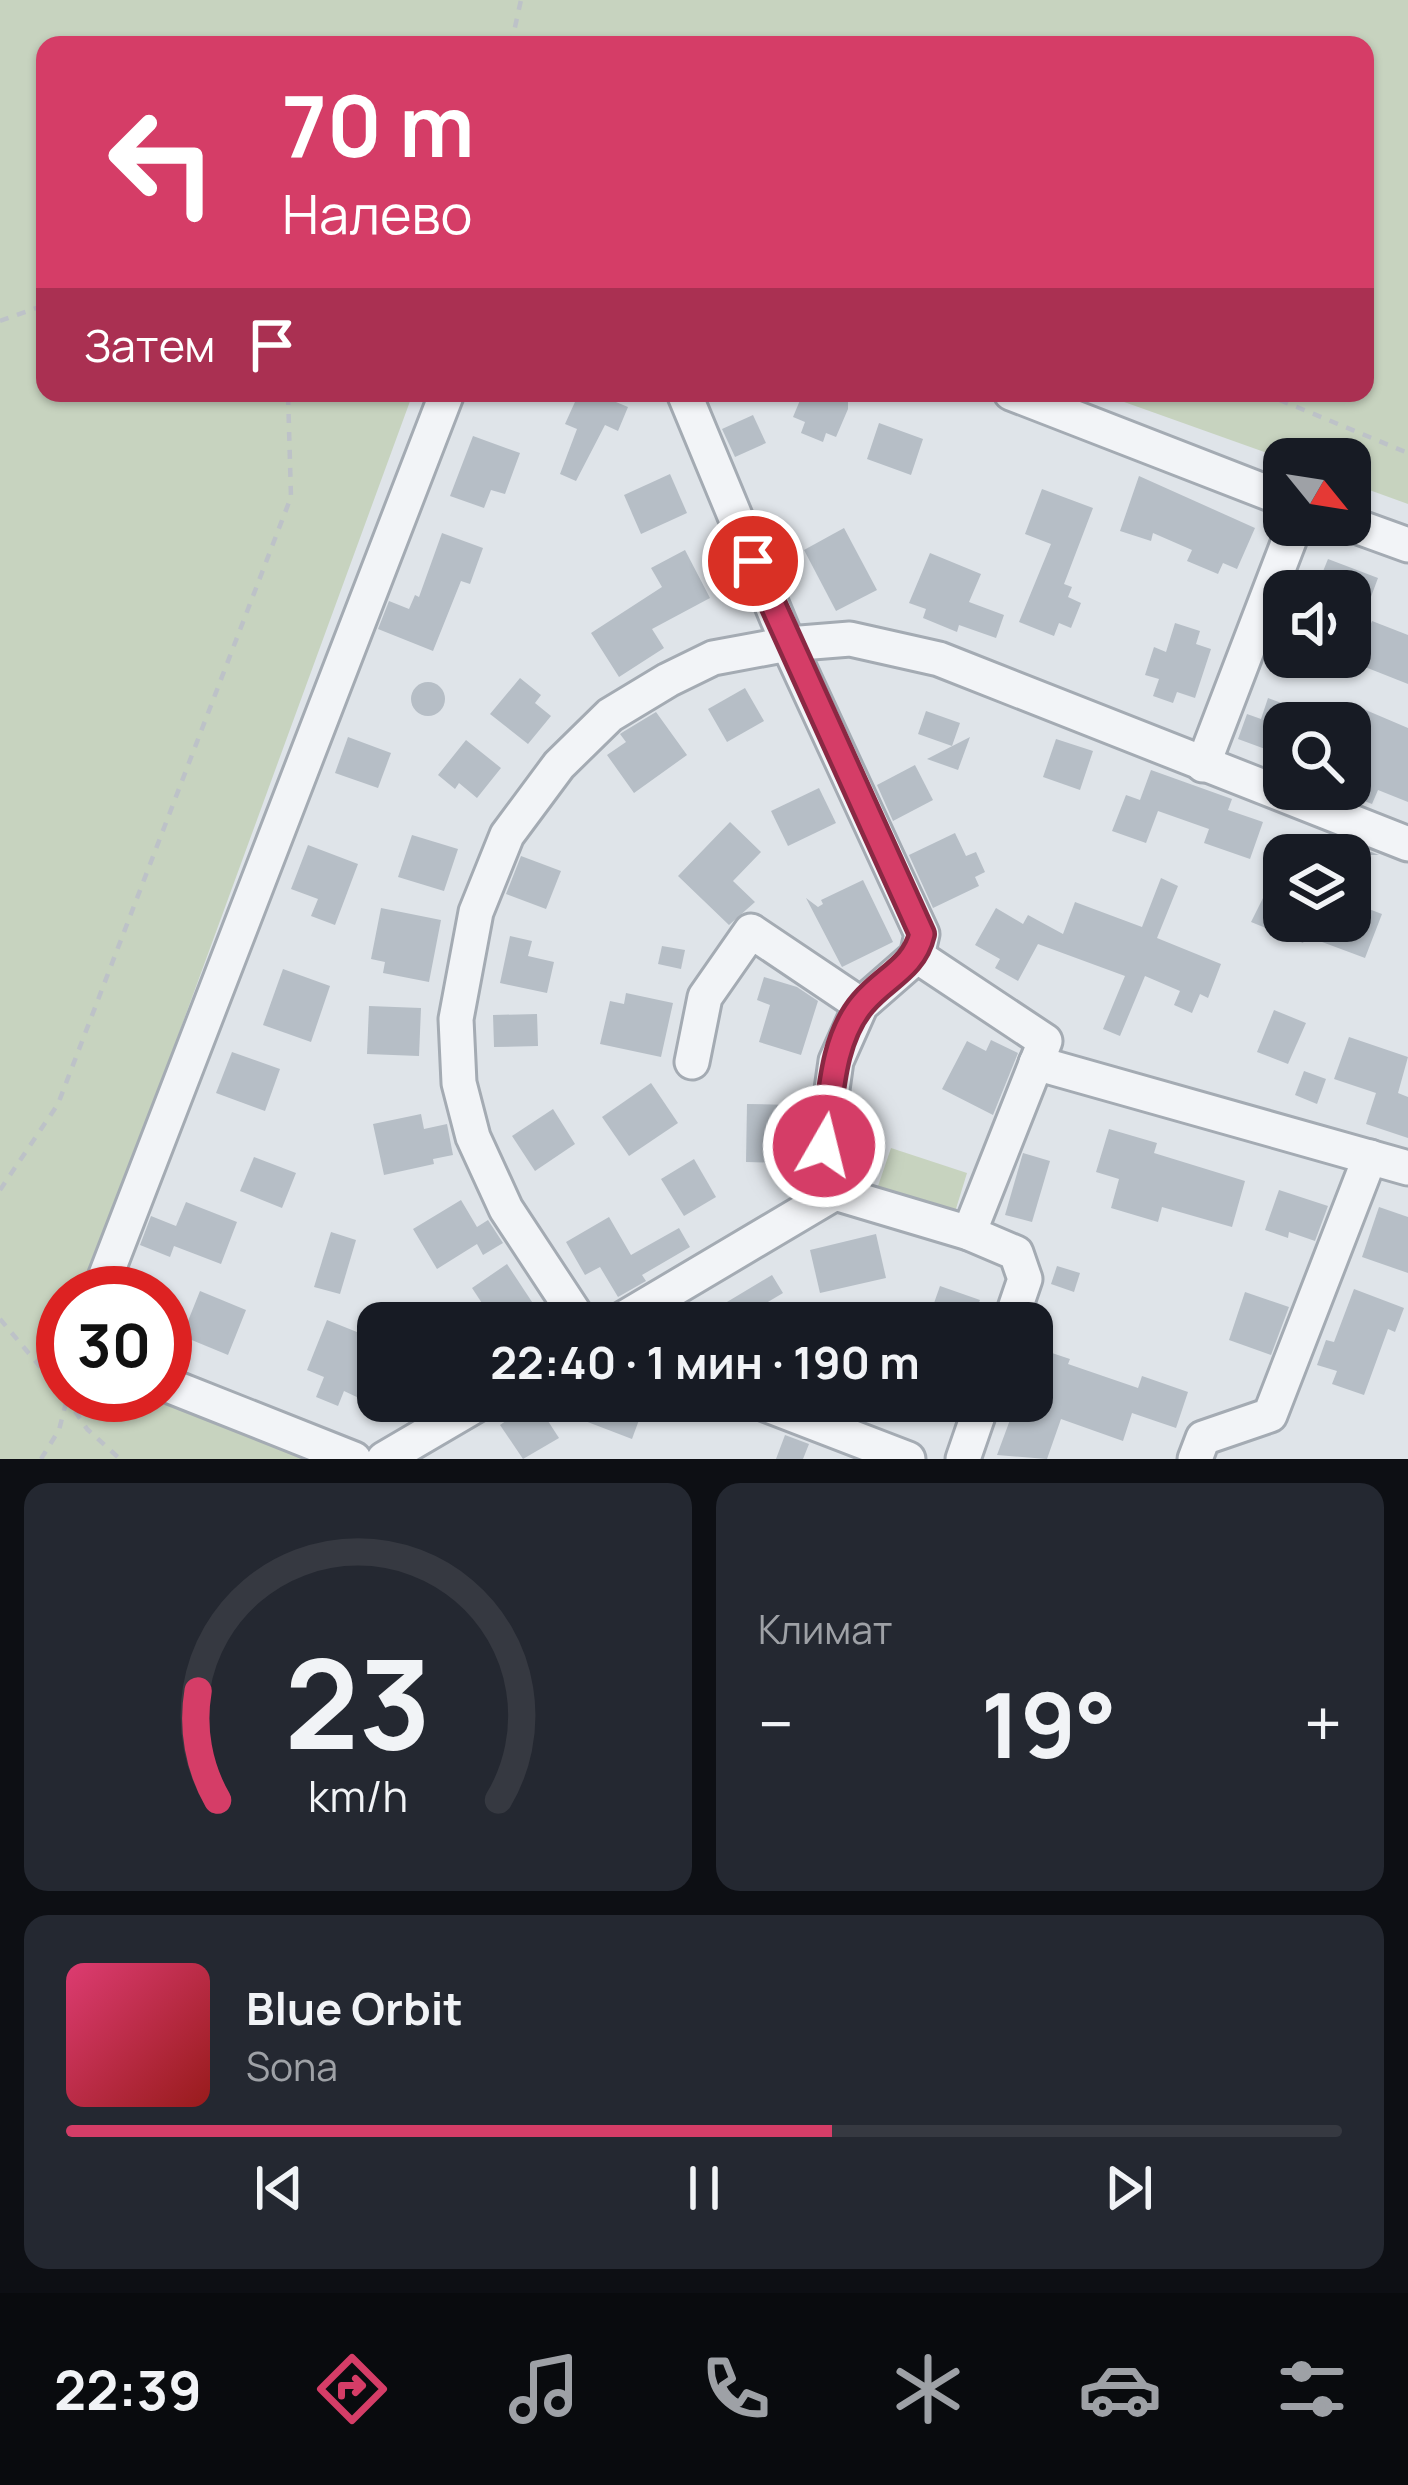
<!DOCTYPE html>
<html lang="ru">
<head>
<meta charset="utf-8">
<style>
	:root { --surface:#171b24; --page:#242831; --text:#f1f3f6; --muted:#9ea1a6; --line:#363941; --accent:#d53d67 }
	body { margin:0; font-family:Manrope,sans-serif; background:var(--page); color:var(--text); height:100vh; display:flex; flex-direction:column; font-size:45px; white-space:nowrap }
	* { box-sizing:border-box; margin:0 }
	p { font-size:39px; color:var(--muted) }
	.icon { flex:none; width:66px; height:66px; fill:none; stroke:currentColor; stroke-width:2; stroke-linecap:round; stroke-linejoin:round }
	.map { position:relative; height:1459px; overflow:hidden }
	.side { display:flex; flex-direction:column; gap:24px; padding:24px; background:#0d0f14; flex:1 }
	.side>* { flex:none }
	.hud { position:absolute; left:36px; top:36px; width:1338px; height:366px; border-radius:24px; box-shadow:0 3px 9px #0004; background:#d53d67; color:#fff; overflow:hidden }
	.needle { width:78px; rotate:120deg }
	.buttons { position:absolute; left:1263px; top:438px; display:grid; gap:24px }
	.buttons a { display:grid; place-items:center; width:108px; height:108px; border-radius:24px; background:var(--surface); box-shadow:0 3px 9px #0004; font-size:60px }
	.speed { position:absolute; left:36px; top:1266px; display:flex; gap:24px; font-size:60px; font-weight:700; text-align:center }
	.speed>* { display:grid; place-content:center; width:156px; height:156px; border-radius:50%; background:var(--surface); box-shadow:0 3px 9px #0004; line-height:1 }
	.speed .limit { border:18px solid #d22; background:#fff; color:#111 }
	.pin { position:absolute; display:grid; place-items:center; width:102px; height:102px; color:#fff; margin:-51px; border:6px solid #fff; border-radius:50%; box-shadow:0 3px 12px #0007 }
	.me { position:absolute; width:132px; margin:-66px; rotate:8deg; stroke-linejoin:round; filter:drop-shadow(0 0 9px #0008) }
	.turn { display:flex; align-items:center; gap:42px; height:252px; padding:0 48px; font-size:54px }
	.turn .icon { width:156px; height:156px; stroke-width:2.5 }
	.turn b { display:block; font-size:84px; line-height:102px }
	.then { display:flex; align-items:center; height:114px; padding:0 48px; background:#0003; gap:24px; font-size:45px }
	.big { font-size:90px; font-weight:700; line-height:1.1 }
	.side .card { flex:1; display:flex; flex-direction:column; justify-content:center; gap:18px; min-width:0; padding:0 42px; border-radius:24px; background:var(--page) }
	.side .dial { align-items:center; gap:0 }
	.dial svg { height:312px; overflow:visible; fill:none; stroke:var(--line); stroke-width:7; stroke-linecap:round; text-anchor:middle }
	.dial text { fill:var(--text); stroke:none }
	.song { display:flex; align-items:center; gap:36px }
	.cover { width:144px; height:144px; border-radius:18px; background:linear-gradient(135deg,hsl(340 70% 55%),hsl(0 70% 35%)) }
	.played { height:12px; border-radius:6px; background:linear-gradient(90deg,var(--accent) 60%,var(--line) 60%) }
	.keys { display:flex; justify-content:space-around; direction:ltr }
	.heat { display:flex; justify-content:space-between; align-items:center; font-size:66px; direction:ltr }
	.side .tiles { flex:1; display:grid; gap:24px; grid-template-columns:1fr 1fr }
	.card:last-child { grid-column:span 2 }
	.trip { position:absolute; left:357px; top:1302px; width:696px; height:120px; border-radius:24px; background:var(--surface); box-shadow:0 3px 9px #0004; font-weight:700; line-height:120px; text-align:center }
	.tab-bar { display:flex; height:192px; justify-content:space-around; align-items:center; background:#090b0e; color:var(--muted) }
	.tab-bar .icon { width:84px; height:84px }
	.tab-bar .selected { color:var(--accent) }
	.tab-bar b { font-size:54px; color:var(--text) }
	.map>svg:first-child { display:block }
	.green { fill:#c7d3bf }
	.building { fill:#b6bec6 }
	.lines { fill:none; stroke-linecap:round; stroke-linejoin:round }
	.minor-casing { stroke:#a4abb3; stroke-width:39 }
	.path { stroke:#bdc2c8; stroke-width:4.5; stroke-dasharray:9 9; stroke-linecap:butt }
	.minor { stroke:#f2f4f7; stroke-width:33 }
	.route-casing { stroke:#8a2843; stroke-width:30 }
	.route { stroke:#d53d67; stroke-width:21 }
</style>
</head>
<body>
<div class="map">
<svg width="1408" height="1459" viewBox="0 0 1408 1459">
	<rect width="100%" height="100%" fill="#dfe4e9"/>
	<g class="green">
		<path d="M0,0H1408V504L1350,483V459H1284L1099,393H1365V45H45V393H413L84,1293H63V1395H148L304,1459H0Z"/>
		<path d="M891,1148L967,1173L955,1212L878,1186Z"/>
	</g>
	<g class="building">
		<path d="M579,393H620L616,402L628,407L618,431L605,425L576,481L560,474L577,429L565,424Z"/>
		<path d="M803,393H842L840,398L848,401V409L836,437L826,433L823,442L801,433L805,422L793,417Z"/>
		<path d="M753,415L766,443L735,457L722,429Z"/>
		<path d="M879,423L923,439L911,475L867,459Z"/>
		<path d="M473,436L520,453L505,494L491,490L484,508L450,496Z"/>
		<path d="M670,474L687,513L641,534L624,495Z"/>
		<path d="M1139,476L1255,528L1237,569L1223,563L1218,574L1187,561L1192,550L1153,533L1151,541L1120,531Z"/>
		<path d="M1042,489L1093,508L1064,584L1072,587L1068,597L1081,603L1071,628L1059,623L1054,636L1019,622L1051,544L1025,534Z"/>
		<path d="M844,528L877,590L836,611L804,550Z"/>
		<path d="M442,533L483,548L470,584L461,581L433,651L378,629L389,601L409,609L415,595L419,597Z"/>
		<path d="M685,550L710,598L652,629L664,648L619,677L591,633L662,587L651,568Z"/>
		<path d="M930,553L981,574L969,602L1004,615L996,638L959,625L957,632L923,618L926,609L909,603Z"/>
		<path d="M1328,559L1378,578L1352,648L1350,591H1315Z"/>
		<path d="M1372,621L1408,635V684L1355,663Z"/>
		<path d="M1175,623L1200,631L1196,644L1211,649L1195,698L1177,692L1173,703L1153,696L1159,679L1145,675L1154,647L1166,652Z"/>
		<path d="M520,678L541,695L535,703L551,716L528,744L490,714Z"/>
		<circle cx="428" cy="699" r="17"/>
		<path d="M745,688L764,721L727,742L708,709Z"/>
		<path d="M1268,698L1330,721V723H1284V756L1238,739L1247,714L1261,719Z"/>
		<path d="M1361,708L1408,728V802L1378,790L1372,804L1344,793L1350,789V715L1358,718Z"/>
		<path d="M926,711L960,723L952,746L918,734Z"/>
		<path d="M656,712L687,755L634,793L607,755L626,742L620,734L623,732Z"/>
		<path d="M348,737L391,753L378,788L335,773Z"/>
		<path d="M970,737L958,770L927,759Z"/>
		<path d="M1056,739L1093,751L1080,790L1043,777Z"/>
		<path d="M466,740L501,768L477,798L459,783L455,789L438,775Z"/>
		<path d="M915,765L933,800L893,821L877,785Z"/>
		<path d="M1151,770L1232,799L1228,810L1263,822L1250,859L1204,843L1209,829L1158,811L1146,843L1112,831L1126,795L1140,800Z"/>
		<path d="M819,788L836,823L788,846L771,811Z"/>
		<path d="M730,822L761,852L733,881L755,902L729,925L678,876Z"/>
		<path d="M955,833L966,856L976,852L985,872L975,877L979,886L933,908L909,855Z"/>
		<path d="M412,835L458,849L444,891L398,877Z"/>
		<path d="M1328,835L1379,855H1319Z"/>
		<path d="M308,845L358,864L335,925L311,916L318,899L291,889Z"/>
		<path d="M521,856L561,871L546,909L506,894Z"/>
		<path d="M1161,878L1178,886L1157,938L1221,964L1208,998L1200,994L1192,1013L1174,1005L1180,991L1145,976L1120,1036L1103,1029L1125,976L1038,944L1018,981L995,968L1000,959L975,945L996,908L1023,924L1028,915L1063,934L1075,902L1142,927Z"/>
		<path d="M863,880L893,942L842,967L806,898L818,907L823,904L821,900Z"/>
		<path d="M1266,892L1284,899V921H1350V902L1382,914L1365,958L1306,936L1303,943L1251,922Z"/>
		<path d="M381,908L441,920L429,982L383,973L385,962L371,959Z"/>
		<path d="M510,936L532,941L528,956L554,962L547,993L500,983Z"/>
		<path d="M662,946L685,950L681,969L658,964Z"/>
		<path d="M283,969L330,986L311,1042L263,1025Z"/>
		<path d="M764,977L797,987L818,1001L801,1055L759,1042L770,1005L757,1000Z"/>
		<path d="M626,993L673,1003L661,1057L600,1044L610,1001L624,1004Z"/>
		<path d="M369,1006L421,1008L419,1056L367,1054Z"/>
		<path d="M1274,1010L1306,1023L1288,1064L1257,1052Z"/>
		<path d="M537,1014L538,1046L494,1047L493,1015Z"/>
		<path d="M1349,1037L1408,1057L1398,1093L1408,1097V1138L1366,1124L1376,1093L1334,1079Z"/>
		<path d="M991,1040L1018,1053L993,1115L942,1089L967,1041L986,1051Z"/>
		<path d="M232,1052L280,1069L265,1111L216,1093Z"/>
		<path d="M1304,1071L1326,1079L1317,1104L1295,1095Z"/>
		<path d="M651,1083L678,1123L629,1156L602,1117Z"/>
		<path d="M747,1104L793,1105L792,1163L746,1162Z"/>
		<path d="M553,1109L575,1144L535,1171L512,1136Z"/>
		<path d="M421,1114L424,1129L447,1124L453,1155L433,1159L434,1164L384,1175L373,1124Z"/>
		<path d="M1109,1129L1157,1143L1154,1153L1245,1181L1232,1227L1162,1207L1158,1222L1111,1208L1119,1179L1096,1172Z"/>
		<path d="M1023,1153L1050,1161L1032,1222L1005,1215Z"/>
		<path d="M254,1157L296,1173L282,1208L240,1191Z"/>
		<path d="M694,1159L716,1197L684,1216L661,1179Z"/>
		<path d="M1279,1190L1328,1206L1315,1241L1289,1232L1288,1238L1265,1230Z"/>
		<path d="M461,1200L477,1227L488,1220L503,1243L483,1255L477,1244L437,1269L413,1229Z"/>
		<path d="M186,1202L237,1222L221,1264L174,1246L170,1257L140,1245L151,1216L176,1226Z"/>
		<path d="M1379,1207L1408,1217V1273L1362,1257Z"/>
		<path d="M609,1217L631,1255L679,1228L690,1247L642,1275L646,1281L618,1297L600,1267L585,1275L566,1242Z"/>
		<path d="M331,1232L356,1240L340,1294L314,1287Z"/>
		<path d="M876,1234L886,1278L820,1293L810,1250Z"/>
		<path d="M507,1264L534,1305L508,1323H495L472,1288Z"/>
		<path d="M1057,1266L1080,1273L1074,1292L1051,1284Z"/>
		<path d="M772,1275L783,1293L751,1312L758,1323H692Z"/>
		<path d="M940,1286L980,1300L971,1323H927Z"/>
		<path d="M1354,1289L1404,1308L1395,1332L1388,1329L1364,1395L1332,1384L1337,1371L1317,1365L1326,1340L1334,1342Z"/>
		<path d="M200,1291L246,1310L228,1355L182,1336Z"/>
		<path d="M1245,1292L1289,1307L1271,1355L1229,1340Z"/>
		<path d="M327,1320L367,1336L361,1351L378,1359V1407L344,1391L338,1406L316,1397L324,1377L307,1370Z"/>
		<path d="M1040,1349L1070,1359L1068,1364L1138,1388L1142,1376L1188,1392L1176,1428L1132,1413L1123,1441L1061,1419L1047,1459L997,1455L1017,1401H1032V1373Z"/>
		<path d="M535,1401L559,1438L523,1459L500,1425Z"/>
		<path d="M592,1401H646L632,1439L585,1421Z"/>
		<path d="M785,1435L809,1444L803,1459H776Z"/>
	</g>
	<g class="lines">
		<defs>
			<g id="minor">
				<path d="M684,393L788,644L922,934L917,956L861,1005L836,1061L824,1146L835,1193"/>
				<path d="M1011,393L1284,499"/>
				<path d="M1350,524L1408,545"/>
				<path d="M1203,765L1295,525"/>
				<path d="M917,956L1045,1041L969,1233"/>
				<path d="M692,1062L705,997L751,931L861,1005"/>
				<path d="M1036,1063L1408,1168"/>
				<path d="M99,1293L447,393"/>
				<path d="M581,1323L506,1209L473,1137L459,1083L456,1019L476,912L507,835L559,765L610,715L668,680L713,658L788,644L850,639L939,659L1408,844"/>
				<path d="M616,1323L835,1193L969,1233L1016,1253L1025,1279L1010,1323"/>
				<path d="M165,1384L354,1459"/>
				<path d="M757,1401L908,1459"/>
				<path d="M384,1459L483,1401"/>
				<path d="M963,1459L983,1401"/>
				<path d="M1195,1459L1203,1438L1270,1415L1370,1157"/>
			</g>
		</defs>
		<use href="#minor" class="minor-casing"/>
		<g class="path">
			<path d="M511,45L521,0"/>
			<path d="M0,321L45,305"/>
			<path d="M1263,393L1408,453"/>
			<path d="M0,1190L58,1104L291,497L288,393"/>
			<path d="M0,1319L63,1394"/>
			<path d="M65,1396L87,1429L120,1459"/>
			<path d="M41,1459L59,1430L68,1395"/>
		</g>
		<use href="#minor" class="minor"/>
	</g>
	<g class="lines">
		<defs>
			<path id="route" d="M753,561L922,934C914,968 885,977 863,1003C831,1040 831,1100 824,1146"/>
		</defs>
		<use href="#route" class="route-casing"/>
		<use href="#route" class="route"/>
	</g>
</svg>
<div class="buttons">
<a><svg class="needle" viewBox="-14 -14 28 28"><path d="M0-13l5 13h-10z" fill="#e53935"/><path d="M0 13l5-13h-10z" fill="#9ea1a6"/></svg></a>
<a><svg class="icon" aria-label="sound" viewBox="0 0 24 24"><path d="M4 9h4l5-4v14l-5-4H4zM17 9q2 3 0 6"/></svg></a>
<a><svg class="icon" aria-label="search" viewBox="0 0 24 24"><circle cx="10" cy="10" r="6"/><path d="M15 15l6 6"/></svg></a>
<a><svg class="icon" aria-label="layers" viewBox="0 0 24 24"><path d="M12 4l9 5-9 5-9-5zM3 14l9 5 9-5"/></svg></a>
</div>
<div class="speed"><div class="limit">30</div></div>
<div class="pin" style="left:753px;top:561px;background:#d93025"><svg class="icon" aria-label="arrive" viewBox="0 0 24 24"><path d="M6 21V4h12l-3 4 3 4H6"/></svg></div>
<svg class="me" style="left:824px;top:1146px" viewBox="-20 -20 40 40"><circle r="17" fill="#d53d67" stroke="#fff" stroke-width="3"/><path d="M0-11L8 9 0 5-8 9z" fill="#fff"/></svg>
<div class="trip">22:40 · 1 мин · 190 m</div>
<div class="hud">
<div class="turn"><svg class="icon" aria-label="left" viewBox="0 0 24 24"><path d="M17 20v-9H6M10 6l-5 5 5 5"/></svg><div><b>70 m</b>Налево</div></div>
<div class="then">Затем<svg class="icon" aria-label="arrive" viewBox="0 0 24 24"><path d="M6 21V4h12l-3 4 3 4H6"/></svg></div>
</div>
</div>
<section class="side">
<div class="tiles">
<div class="card dial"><svg viewBox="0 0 100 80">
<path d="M14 69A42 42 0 1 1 86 69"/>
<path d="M14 69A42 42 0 0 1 9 41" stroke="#d53d67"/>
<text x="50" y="56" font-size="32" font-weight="700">23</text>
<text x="50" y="72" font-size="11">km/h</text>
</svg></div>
<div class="card"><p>Климат</p>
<div class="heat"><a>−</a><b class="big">19°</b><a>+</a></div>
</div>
<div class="card">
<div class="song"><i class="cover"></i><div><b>Blue Orbit</b><p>Sona</p></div></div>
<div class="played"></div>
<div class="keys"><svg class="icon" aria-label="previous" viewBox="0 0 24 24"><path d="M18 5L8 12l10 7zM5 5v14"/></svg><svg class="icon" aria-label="pause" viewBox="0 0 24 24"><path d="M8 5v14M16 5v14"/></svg><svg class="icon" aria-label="next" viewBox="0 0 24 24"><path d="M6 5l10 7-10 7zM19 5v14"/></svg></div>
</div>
</div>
</section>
<nav class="tab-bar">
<b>22:39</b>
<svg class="icon selected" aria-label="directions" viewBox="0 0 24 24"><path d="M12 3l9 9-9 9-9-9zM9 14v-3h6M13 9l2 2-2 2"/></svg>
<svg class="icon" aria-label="music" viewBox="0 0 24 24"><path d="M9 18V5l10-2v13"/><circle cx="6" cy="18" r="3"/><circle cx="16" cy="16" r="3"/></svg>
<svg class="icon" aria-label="phone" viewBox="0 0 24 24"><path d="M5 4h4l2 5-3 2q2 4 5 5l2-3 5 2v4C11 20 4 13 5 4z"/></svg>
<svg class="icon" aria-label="climate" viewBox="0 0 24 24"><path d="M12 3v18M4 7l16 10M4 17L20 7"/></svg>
<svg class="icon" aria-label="car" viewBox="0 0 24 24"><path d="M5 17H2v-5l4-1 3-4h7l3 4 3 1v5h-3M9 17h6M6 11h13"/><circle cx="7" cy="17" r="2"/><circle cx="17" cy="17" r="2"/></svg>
<svg class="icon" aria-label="filters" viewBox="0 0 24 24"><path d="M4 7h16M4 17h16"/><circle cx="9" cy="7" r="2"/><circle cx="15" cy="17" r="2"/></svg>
</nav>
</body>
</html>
